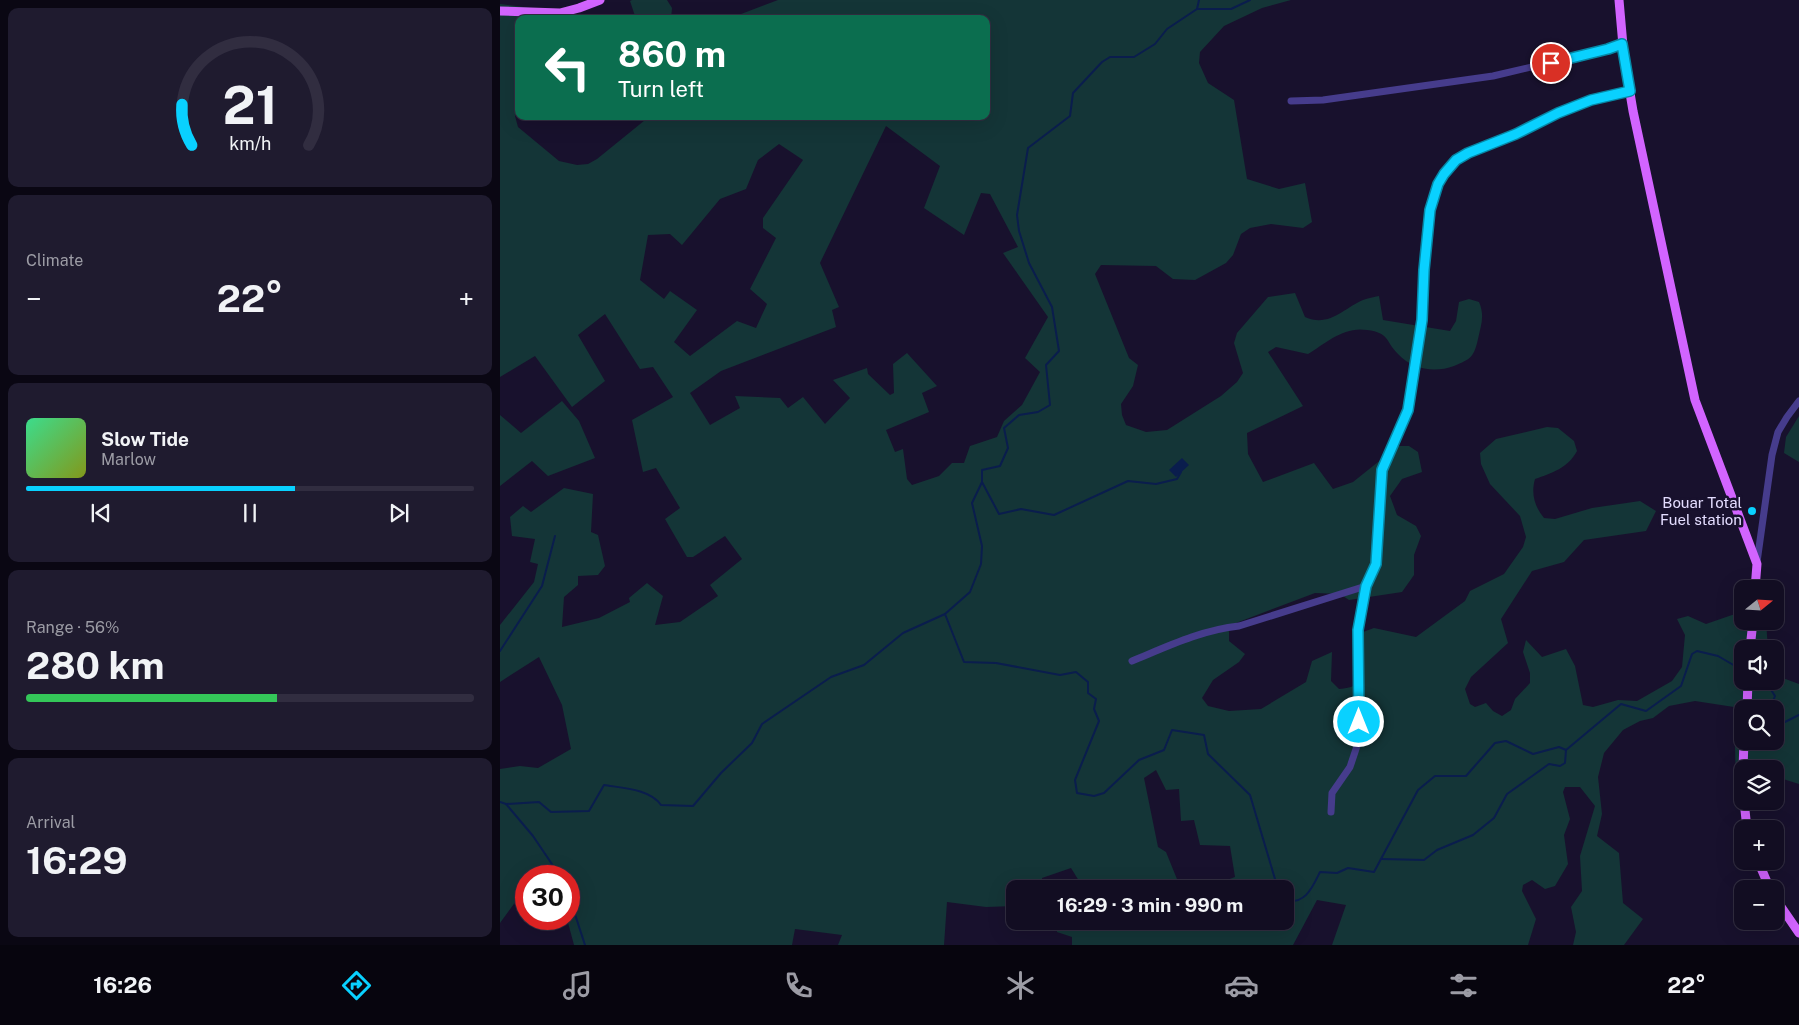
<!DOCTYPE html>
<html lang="en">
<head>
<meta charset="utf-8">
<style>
	:root { --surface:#120d22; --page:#1f1b2f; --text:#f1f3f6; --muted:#9c9ca5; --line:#312d40; --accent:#09d1ff }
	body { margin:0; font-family:"Public Sans",sans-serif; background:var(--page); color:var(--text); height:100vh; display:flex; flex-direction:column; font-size:19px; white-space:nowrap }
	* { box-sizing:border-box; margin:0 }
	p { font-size:16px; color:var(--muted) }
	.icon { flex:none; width:28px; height:28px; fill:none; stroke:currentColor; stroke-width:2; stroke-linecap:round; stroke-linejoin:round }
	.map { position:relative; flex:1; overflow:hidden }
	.panel { display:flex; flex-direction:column; gap:8px; padding:8px; background:#0a0713; width:500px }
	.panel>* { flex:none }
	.banner { position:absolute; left:15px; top:15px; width:475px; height:105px; border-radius:10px; box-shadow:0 5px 20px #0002,0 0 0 1px var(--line); background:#0b6e4f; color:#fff; overflow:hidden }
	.needle { width:32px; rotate:72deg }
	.tools { position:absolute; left:1234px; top:580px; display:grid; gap:10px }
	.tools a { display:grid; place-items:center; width:50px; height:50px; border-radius:10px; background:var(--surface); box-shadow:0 5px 20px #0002,0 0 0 1px var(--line); font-size:25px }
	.speed { position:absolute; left:15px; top:865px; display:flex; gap:10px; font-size:25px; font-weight:700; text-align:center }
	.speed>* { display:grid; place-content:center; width:65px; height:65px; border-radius:50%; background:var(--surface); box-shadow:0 5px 20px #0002,0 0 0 1px var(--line); line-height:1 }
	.speed .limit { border:8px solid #d22; background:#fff; color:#111 }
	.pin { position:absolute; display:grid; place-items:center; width:42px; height:42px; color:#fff; margin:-21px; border:2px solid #fff; border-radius:50%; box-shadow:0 1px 5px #0007 }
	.me { position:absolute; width:55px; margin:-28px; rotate:0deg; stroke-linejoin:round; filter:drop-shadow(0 0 4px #0008) }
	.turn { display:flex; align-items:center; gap:18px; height:105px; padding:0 20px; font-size:22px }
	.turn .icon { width:65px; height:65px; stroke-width:2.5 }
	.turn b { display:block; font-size:35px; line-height:42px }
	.big { font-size:38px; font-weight:700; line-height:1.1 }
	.panel .widget { flex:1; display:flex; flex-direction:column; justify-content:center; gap:8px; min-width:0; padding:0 18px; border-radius:10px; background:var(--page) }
	.panel .dial { align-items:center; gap:0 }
	.dial svg { height:130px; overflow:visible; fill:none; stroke:var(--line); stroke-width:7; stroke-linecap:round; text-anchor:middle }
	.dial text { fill:var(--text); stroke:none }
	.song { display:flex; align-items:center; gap:15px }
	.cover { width:60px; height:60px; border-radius:8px; background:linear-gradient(135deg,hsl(150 70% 55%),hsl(70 70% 35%)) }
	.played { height:5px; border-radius:2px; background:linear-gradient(90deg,var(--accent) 60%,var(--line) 60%) }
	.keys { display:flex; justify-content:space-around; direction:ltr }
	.heat { display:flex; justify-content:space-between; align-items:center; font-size:28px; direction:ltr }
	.charge { height:8px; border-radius:4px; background:linear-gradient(90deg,#34c759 56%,var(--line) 0) }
	.trip { position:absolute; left:506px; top:880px; width:288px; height:50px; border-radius:10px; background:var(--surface); box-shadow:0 5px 20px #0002,0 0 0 1px var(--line); font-weight:700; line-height:50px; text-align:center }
	.tab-bar { display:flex; height:80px; justify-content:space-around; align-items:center; background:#07050e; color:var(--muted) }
	.tab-bar .icon { width:35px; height:35px }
	.tab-bar .on { color:var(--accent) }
	.tab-bar b { font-size:22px; color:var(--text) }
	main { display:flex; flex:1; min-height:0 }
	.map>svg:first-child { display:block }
	.green { fill:#143537; fill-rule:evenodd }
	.water { fill:#0a1d4d }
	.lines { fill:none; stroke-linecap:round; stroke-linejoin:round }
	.stream { stroke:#0a1d4d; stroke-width:2 }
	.minor { stroke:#463c8c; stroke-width:7 }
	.major { stroke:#d264ff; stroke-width:9 }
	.route-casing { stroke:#0688a6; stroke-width:12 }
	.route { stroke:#09d1ff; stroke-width:9 }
	.poi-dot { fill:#09d1ff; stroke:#18112d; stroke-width:2 }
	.labels { text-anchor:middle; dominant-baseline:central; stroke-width:5; stroke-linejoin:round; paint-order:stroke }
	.poi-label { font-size:15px; fill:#e4ddff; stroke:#18112d; text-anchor:end }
</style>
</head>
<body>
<main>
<section class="panel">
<div class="widget dial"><svg viewBox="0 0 100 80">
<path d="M14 69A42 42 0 1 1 86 69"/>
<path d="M14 69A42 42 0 0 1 8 44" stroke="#09d1ff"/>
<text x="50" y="56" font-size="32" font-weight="700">21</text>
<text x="50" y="72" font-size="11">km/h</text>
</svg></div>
<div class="widget"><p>Climate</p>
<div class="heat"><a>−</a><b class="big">22°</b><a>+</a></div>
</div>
<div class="widget">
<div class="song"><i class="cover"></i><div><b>Slow Tide</b><p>Marlow</p></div></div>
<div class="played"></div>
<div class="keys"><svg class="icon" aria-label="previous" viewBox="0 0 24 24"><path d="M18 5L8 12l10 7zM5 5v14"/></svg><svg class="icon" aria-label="pause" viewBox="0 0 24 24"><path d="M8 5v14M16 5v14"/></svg><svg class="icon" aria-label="next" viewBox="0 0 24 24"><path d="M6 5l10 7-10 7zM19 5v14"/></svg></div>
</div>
<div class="widget"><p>Range · 56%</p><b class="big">280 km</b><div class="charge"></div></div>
<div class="widget"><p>Arrival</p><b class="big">16:29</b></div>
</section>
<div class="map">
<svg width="1299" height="945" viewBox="0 0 1299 945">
	<rect width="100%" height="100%" fill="#18112d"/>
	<g class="green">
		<path d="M132,0H167L172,8L171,19H136L130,1Z"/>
		<path d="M278,0H791L762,8L724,26L700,52L699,63L708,83L734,100L747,179L779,189L805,183L812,222L803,228L771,224L750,228L741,234L733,255L726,263L695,280L673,279L656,266L601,265L595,274L629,358L638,365L633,386L621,404L622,415L626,425L646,432L667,430L721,396L737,382L743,373L734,343L737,333L768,297L795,293L805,317C829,328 844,308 863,300C868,298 874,297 879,296L883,320L950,331L956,321L959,302L969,299L979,302C985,316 981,325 978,339C974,357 971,359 954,366C935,373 913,370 898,354C885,341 890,333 867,330C844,326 826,343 808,354L776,347L768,352L803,406L747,433L748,454L763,482L814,463L833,489L853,482L898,446H909L918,452L922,472L902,479L890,496L897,515L916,526L921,536L914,555V575L902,592L849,600L840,594L815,593L736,623L729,631V641L745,654L739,662L713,680L702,698L708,706L729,711L761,709L806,682L812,661L832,652L831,681L839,689C877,686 855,662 856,639L863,632L874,628L916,637L965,601L970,591L1004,574L1023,547L1026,537L1020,516L990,484L981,464L980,453L996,439L1047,427L1058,428L1074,441L1077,451C1068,468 1052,473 1035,479C1031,493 1034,506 1044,518L1055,519L1092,508L1140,501L1156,511L1146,531L1084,540L1064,562L1032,571L1001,619L1008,643L971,677L965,689L970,704L975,707L986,703L993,711L1002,716L1011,710L1015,699L1030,683V673L1023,652L1026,640L1042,657L1066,649L1075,666L1083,705L1093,707L1118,700L1137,701L1172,681L1182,667L1185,635L1177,619L1188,616L1206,624L1232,615H1242V621H1266L1268,649H1242V681H1275V675L1299,684V784L1283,779H1275V769H1242V783L1236,784L1234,707L1195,701L1169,706L1153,718L1140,721L1123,730L1104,753L1098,777L1102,814L1097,836L1119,853L1123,903L1143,919L1124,945H1073L1076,932L1071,907L1082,891L1080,856L1095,806L1080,787H1065L1063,792L1070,819L1064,835L1068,864L1055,886L1045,889L1032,880L1023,885L1022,891L1036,919L1028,945H832L846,905L817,900L793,945H572V937L557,932L556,921H785V889H703L735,877L730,846L700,845L694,820L681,821L679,789L666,790L656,770L644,778L658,847L666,852L681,889H584L571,868L542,878V889H515V906L486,907L447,902L444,945H338L342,935L295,929L292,945H74L67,919H69V876H26V896L19,897L0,923V769L20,766L38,768L71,749L62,705L39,657L0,682V625L34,582L38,564L30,562L35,539L12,536L10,517L23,506L31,512L64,488L93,494L91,532L98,535L105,566L98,575L78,576V585L64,597L62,627L99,618L130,602L129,598L147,583L163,596L155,625L180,622L218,596L210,585L242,559L225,536L193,557H187L165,519L180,508L156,468L143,472L132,420L173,397L153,367L140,369L105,314L78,335L105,381L72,407L35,356L0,377V4L31,8L34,19H19V105L15,116L18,127L59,161L77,165L88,164L97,159L150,116H486V19H228ZM386,126L440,166L424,208L464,235L481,193L490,194L518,247L503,253L548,317L525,358L540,372L522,405L504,421L497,437L470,446L464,463H452L439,476L412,485L407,479L403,449L395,452L386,430L429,412L422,393L437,386L407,353L393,364L394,393L390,395L368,374L367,368L333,380L350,398L325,424L303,397L288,408L280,398L235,396L240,408L210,425L190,393L221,371L336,327L332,310L339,307L320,263ZM279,144L303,160L263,218V228L276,238L250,289L267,304L256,328L237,321L190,356L174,342L197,310L170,291L164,299L140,280L148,235L170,234L182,245L220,199L246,189L258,160ZM1242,709H1275V741H1242Z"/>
		<path d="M62,401L79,421L95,458L48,476L32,461L0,486V415L21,433Z"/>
		<path d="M1299,416V462L1284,453L1286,437Z"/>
	</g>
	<path class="water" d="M682,458L689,465L676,477L669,470Z"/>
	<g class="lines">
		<g class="stream">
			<path d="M697,9L699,0"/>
			<path d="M482,482L499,514L521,509L554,515L628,481L656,484L677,479L681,472"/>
			<path d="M445,614L470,592L481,564L482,546L472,503L482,482V470L500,466L508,448L504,428L519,415L538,412L550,405L546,365L559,351L552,307L529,263L519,231L517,215L528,148L570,116L573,93L602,62L610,57H634L655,44L667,29L697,9H731L750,0"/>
			<path d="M0,651L42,586L55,536"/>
			<path d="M1261,681L1268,685L1275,696L1270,709"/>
			<path d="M1275,718L1285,722L1299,715"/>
			<path d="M0,802L6,804L39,802L51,812L89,811L104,785C122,788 150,789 161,805L193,806L221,773L252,743L262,724L331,677L364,665L403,633L445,614L464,662L496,663L560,675L576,672L588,682V693L596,699L594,709L599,721L575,780L577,793L594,796L604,793L639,760L664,750L672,730L704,735L708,754L750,795L778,889"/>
			<path d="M6,804L33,836L60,876"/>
			<path d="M882,859L924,860L937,850L973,835L994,818L1007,794L1049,764L1060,766L1065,763L1066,750L1121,704L1146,711L1181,686L1192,654L1197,651L1218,656L1242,670"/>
			<path d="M69,896L85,945"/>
			<path d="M785,901C806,904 812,888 820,872L837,873L848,868L874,872L918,790L935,776H966L995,743L1006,741L1033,754L1059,747L1066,750"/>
		</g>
		<g class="minor">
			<path d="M791,101L823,100L993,76L1108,49L1122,44"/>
			<path d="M1257,562L1272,455L1278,432L1287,417L1299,401"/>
			<path d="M632,661C666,647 701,630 739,626L866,586L876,564L882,469L908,410L922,320L924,271L930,211L938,184L944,174L956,160L968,153L1015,134L1058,113L1091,100L1130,91"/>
			<path d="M831,812L832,793L850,767L859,740V630L866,586"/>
		</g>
		<g class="major">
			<path d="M1119,0L1124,57L1133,111L1195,400L1257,564L1255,589"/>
			<path d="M0,11L60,13L79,8L100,0"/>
			<path d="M1250,649L1253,621"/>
			<path d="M1247,709L1248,681"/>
			<path d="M1243,769L1244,741"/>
			<path d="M1244,801L1247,829"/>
			<path d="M1258,861L1270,889"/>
			<path d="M1275,898L1299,933"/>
		</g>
	</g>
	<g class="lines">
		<defs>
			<path id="route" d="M859,722L858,630L866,586L876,564L882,470L908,410L922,320L924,270L930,210L938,184L944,174L956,160L968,153L1016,134L1058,113L1091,100L1130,91L1122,44L1108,49L1051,63"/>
		</defs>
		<use href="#route" class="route-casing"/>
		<use href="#route" class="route"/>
	</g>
	<circle class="poi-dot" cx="1252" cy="511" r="5"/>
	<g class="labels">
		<g class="poi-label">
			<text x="1242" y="502">Bouar Total<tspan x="1242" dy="17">Fuel station</tspan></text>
		</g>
	</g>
</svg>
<div class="tools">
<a><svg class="needle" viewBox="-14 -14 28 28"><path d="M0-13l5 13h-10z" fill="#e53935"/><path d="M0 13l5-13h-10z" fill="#9c9ca5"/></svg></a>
<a><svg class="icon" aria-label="sound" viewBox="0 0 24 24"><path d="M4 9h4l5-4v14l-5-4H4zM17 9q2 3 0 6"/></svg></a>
<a><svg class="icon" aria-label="search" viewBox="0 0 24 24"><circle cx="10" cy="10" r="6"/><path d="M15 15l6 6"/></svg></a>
<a><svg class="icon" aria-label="layers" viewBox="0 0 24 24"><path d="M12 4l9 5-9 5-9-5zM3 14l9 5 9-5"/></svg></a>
<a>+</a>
<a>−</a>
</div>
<div class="speed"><div class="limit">30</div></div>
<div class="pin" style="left:1051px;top:63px;background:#d93025"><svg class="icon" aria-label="arrive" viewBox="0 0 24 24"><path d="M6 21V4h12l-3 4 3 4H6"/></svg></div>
<svg class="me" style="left:859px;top:722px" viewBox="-20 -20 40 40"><circle r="17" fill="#09d1ff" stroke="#fff" stroke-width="3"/><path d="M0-11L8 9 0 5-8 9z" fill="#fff"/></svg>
<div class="trip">16:29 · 3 min · 990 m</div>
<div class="banner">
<div class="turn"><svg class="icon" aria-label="left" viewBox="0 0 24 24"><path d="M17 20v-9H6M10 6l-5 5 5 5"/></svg><div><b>860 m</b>Turn left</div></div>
</div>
</div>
</main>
<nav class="tab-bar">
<b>16:26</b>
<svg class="icon on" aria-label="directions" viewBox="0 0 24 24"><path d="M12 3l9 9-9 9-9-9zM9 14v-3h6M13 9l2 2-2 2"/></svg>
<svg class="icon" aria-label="music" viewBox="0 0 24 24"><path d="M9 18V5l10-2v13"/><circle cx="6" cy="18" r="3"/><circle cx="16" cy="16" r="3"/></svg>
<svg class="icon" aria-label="phone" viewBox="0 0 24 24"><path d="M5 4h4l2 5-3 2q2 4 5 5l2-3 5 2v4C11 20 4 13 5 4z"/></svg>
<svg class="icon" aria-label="climate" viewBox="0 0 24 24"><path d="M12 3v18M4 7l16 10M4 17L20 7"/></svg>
<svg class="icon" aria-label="car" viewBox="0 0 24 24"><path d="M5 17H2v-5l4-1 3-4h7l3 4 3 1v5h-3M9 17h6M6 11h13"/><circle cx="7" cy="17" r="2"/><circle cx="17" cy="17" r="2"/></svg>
<svg class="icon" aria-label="filters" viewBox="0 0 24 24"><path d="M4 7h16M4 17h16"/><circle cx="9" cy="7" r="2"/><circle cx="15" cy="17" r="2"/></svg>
<b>22°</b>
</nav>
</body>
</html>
